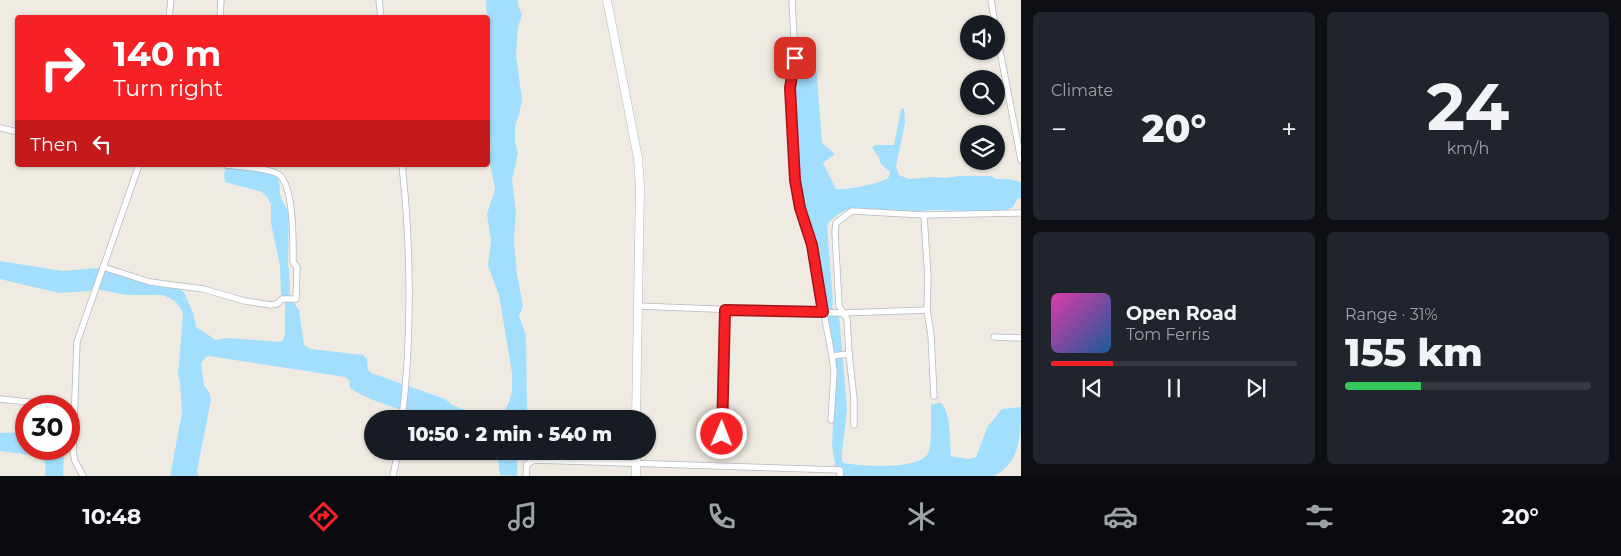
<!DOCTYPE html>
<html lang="en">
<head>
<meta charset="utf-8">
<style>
	:root { --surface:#171b24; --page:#20242c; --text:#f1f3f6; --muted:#9ea1a6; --line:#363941; --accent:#f62124 }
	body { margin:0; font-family:Montserrat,sans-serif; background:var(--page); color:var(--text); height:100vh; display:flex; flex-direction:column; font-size:19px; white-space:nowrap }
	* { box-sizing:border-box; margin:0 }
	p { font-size:16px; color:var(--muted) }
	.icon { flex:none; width:28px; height:28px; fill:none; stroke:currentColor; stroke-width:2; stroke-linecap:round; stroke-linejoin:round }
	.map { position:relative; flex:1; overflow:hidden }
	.side { display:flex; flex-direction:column; gap:12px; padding:12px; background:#0d0f14; width:600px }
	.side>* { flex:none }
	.hud { position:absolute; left:15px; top:15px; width:475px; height:152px; border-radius:5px; box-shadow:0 1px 4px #0004; background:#f62124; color:#fff; overflow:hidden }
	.fabs { position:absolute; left:960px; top:15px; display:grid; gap:10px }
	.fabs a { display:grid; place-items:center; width:45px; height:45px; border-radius:50%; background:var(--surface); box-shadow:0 1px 4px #0004; font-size:25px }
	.speed { position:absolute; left:15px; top:395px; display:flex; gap:10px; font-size:25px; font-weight:700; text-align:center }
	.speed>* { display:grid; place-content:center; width:65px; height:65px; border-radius:50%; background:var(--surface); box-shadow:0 1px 4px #0004; line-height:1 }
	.speed .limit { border:8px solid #d22; background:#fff; color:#111 }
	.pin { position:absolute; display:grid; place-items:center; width:42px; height:42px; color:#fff; margin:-21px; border-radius:10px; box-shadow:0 2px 8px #0006 }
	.me { position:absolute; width:55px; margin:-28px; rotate:1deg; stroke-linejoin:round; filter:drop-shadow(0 0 4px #0008) }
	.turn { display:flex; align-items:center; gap:18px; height:105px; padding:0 15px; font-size:22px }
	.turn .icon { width:65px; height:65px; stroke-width:2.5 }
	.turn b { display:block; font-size:35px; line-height:42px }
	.then { display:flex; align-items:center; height:48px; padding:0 15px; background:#0003; gap:10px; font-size:19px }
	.big { font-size:38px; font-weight:800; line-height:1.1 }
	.side .card { flex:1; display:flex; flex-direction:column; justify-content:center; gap:8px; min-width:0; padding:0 18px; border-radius:8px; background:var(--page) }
	.side .dial { align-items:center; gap:0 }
	.dial b { font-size:65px; line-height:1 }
	.song { display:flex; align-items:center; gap:15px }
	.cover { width:60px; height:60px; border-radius:8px; background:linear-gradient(135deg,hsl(320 70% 55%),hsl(210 70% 35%)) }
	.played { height:5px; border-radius:2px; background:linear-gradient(90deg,var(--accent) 25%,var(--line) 25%) }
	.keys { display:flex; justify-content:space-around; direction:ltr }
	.heat { display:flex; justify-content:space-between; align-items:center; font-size:28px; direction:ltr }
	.charge { height:8px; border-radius:4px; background:linear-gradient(90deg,#34c759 31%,var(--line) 0) }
	.side .tiles { flex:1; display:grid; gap:12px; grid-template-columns:repeat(2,1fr) }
	.trip { position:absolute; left:364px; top:410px; width:292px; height:50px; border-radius:25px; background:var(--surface); box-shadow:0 1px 4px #0004; font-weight:800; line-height:50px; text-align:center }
	.dock { display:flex; height:80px; justify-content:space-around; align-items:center; background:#090b0e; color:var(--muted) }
	.dock .icon { width:35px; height:35px }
	.dock .on { color:var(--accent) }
	.dock b { font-size:22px; color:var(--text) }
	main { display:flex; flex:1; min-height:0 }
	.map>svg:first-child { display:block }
	.water { fill:#a2dfff }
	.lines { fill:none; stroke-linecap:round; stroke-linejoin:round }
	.street-casing { stroke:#b5b9be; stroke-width:7 }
	.secondary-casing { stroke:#b4b9be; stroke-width:9 }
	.street { stroke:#fff; stroke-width:5.5 }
	.secondary { stroke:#fff; stroke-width:8 }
	.route-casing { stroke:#a01517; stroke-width:12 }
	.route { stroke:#f62124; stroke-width:9 }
</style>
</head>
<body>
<main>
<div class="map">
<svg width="1021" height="476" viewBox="0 0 1021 476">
	<rect width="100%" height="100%" fill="#efebe2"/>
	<g class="water">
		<path d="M486,0H518V5L522,15L518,27L516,55L522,100L519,115L515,125V142L518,153L512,180L516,212L514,241L517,274L523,306L519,316L526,335L527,409L524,419H467L453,413V419C425,419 372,403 350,388L349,380L345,377L209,356L206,357L201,363L204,385L210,394L211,400L197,471L199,476H170L182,413L180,382L178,375L183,314L180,307L175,301L163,295H126L96,289L89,291L59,293L0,279V261L63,271L97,268L131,277L138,282L177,288L184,292L193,313L196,327L216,340L227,338L282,342L285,334V297L281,295L280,266L271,223V204L267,197L262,192L225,182L224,174L226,168L271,173L279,179L280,195L289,214L288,267L289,268L290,297L299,310L304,345L311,349L363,355L367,359L368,370L371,373L445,399L452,405L486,418L497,417L503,414L509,402L512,391V373L499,295L488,266L491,240L487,214L495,189L489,159L491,146L488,116V68L489,57Z"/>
		<path d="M797,62H811L816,64L822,143L835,154L823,163L836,189C846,190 878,184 886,179C890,177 889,176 890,172L881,164L879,158L872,147L876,145H894L901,109L904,108L905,123L896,166L899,175L909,179L933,177L945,178L960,176H991L996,179H1008L1021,182V198L1017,199L1013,207L1007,210L995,212L933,210L910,212L855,208L844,211L833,218L827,225L833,303L832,308L839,315L847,409L842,453V460L844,463C861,466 924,471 929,451C932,440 931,417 931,404L941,403C951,412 950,442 951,456L968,459L976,457L988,426L1002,409L1021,407C1021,434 1021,462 994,476H837L832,445L836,371L813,233C798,202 798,166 796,131C795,108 794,86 797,62Z"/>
		<path d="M26,432V449H64L63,476H45C46,468 47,461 39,456L0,451V433Z"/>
		<path d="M501,451H518L517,476L500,475L498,460Z"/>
	</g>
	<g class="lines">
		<defs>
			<g id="street">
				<path d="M379,0L381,18"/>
				<path d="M792,0L795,58L790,88L795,180L800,208L811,245L832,356L834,372L831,420"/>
				<path d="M991,0L995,24"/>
				<path d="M169,18L171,0"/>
				<path d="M220,18L221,0"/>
				<path d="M996,30L1021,160"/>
				<path d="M0,128L18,132"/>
				<path d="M402,165C411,245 412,339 402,419"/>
				<path d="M924,215L928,278L927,310L931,335L934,396"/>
				<path d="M103,267L150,282L203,289L245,301L271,305L277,304L282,299H296L297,267L293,262C293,244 295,180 276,173C261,167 242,167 226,165"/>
				<path d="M638,306L788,312L843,313L927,310"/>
				<path d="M994,337L1021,338"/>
				<path d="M832,356L849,354"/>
				<path d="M0,399L66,406"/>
				<path d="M854,425V399L849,354L847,319L839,306L835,232L836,223L852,211L924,215L1021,213"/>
				<path d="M722,434L725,310"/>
				<path d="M83,476L75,461L73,452L77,342L139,165"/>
				<path d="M393,476L398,451"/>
				<path d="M526,476L527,464L534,460L840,470V476"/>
			</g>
			<g id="secondary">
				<path d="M607,0L638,158L640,187L636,419"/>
				<path d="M636,476V451"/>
			</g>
		</defs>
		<use href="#street" class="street-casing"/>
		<use href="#secondary" class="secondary-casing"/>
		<use href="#street" class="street"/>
		<use href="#secondary" class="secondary"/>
	</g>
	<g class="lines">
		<defs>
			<path id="route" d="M722,434L725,310L823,312L812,245L800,208L795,180L790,88L795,58"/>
		</defs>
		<use href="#route" class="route-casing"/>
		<use href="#route" class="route"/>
	</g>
</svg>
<div class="fabs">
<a><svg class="icon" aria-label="sound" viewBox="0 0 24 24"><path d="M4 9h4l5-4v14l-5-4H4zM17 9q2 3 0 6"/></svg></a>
<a><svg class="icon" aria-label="search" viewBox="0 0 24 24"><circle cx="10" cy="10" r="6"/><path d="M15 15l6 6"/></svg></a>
<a><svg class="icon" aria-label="layers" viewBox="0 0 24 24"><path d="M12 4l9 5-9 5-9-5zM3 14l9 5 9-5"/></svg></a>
</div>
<div class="speed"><div class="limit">30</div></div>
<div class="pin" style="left:795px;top:58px;background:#d93025"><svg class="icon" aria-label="arrive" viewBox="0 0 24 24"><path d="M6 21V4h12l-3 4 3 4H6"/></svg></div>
<svg class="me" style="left:722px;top:434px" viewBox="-20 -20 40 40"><circle r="17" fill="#f62124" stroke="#fff" stroke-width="3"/><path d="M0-11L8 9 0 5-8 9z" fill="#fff"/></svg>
<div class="trip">10:50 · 2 min · 540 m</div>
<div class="hud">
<div class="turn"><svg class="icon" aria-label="right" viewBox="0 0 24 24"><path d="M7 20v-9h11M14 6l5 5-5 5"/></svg><div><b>140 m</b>Turn right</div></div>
<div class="then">Then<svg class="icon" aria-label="left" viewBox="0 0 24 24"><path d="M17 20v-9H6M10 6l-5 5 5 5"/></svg></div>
</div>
</div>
<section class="side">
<div class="tiles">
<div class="card"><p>Climate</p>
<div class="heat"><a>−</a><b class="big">20°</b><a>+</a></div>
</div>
<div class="card dial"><b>24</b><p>km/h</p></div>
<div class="card">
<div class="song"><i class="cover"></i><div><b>Open Road</b><p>Tom Ferris</p></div></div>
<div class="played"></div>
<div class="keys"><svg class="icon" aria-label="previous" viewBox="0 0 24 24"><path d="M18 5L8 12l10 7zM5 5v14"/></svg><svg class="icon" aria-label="pause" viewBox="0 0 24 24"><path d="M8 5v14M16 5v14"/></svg><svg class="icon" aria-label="next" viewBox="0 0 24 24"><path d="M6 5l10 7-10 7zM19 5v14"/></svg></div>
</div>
<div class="card"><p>Range · 31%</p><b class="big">155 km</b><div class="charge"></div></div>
</div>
</section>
</main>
<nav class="dock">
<b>10:48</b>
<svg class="icon on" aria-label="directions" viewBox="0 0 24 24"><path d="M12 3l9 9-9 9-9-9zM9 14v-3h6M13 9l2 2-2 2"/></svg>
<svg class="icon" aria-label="music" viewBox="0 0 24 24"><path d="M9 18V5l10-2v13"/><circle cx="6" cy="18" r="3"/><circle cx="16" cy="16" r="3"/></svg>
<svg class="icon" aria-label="phone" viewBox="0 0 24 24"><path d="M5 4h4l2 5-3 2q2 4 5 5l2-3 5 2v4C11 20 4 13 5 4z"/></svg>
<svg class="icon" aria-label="climate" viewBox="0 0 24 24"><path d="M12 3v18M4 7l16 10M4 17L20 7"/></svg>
<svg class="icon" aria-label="car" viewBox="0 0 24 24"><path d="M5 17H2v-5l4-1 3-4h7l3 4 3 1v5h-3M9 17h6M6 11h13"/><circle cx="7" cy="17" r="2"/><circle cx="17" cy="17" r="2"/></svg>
<svg class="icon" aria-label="filters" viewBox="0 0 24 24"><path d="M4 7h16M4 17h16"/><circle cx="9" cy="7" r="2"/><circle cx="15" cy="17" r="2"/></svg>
<b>20°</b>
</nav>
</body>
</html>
